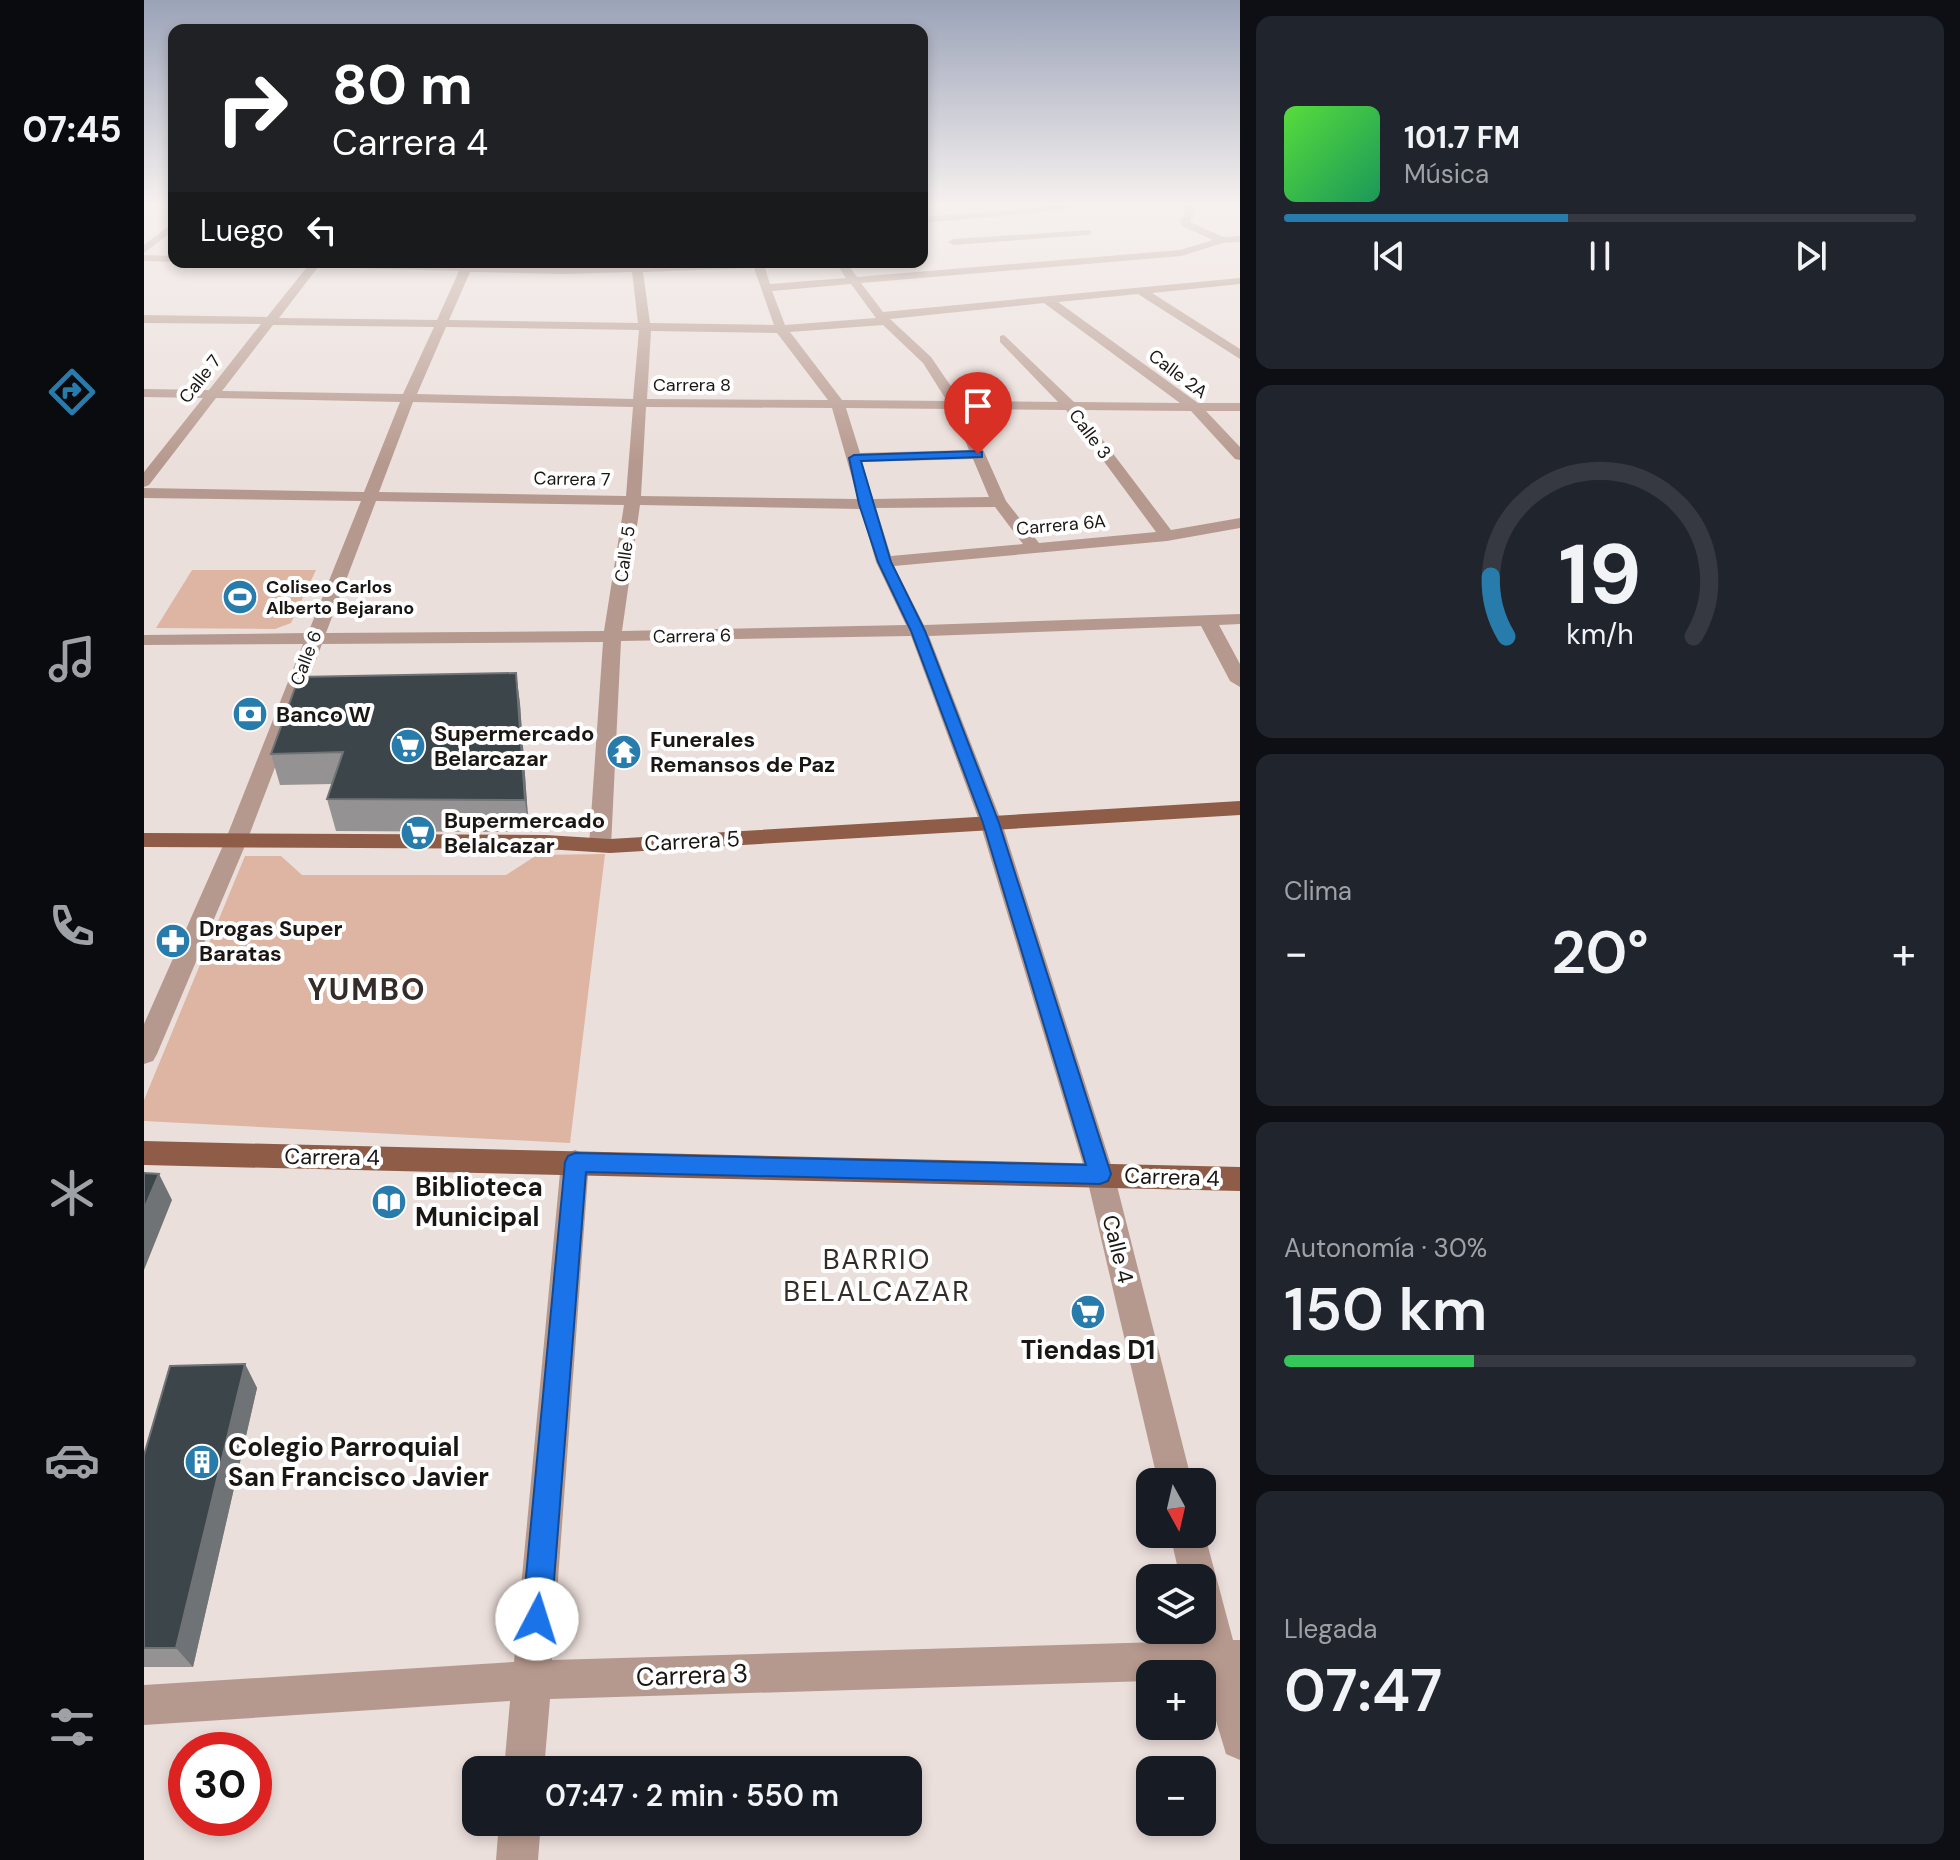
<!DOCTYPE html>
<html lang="es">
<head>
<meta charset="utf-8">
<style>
	:root { --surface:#171b24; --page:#20242c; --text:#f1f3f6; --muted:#9ea1a6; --line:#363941; --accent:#287cac }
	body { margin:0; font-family:"DM Sans",sans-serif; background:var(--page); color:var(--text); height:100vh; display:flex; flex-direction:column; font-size:30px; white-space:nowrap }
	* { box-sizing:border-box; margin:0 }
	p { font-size:26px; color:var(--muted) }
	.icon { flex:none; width:44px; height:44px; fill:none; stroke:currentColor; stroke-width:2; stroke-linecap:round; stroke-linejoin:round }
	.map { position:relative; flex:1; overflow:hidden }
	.panel { display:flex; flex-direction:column; gap:16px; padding:16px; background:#0d0f14; width:720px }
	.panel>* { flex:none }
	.guide { position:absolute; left:24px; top:24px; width:760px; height:244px; border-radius:16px; box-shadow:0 4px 12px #0003; background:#202124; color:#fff; overflow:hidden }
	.needle { width:52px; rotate:172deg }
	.controls { position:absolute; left:992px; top:1468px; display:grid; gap:16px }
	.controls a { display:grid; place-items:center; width:80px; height:80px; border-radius:16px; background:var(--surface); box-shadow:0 4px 12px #0003; font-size:40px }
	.speed { position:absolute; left:24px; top:1732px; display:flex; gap:16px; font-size:40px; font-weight:700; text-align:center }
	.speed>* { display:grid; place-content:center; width:104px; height:104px; border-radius:50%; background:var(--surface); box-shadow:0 4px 12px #0003; line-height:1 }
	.speed .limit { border:12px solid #d22; background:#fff; color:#111 }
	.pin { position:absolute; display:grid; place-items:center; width:68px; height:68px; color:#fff; margin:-82px -34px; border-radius:50% 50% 50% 0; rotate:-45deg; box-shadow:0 0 8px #0007 }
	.pin .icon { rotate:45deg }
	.me { position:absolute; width:88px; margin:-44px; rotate:5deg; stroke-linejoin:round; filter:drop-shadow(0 0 6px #0008) }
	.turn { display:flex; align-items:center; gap:28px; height:168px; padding:0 32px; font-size:36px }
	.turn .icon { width:104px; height:104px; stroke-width:2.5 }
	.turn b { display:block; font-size:56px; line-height:68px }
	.then { display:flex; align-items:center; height:76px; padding:0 32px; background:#0003; gap:16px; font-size:30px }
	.big { font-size:60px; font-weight:600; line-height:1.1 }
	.panel .tile { flex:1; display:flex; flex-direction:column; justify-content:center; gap:12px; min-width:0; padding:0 28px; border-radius:16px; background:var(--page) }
	.panel .dial { align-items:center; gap:0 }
	.dial svg { height:208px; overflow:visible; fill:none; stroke:var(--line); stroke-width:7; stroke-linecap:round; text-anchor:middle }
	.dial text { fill:var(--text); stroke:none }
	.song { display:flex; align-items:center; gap:24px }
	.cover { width:96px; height:96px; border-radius:12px; background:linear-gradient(135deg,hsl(110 70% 55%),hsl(150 70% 35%)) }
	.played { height:8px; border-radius:4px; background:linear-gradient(90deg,var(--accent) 45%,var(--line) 45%) }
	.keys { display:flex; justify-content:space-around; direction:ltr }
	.heat { display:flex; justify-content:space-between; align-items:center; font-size:44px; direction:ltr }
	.charge { height:12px; border-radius:6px; background:linear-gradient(90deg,#34c759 30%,var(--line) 0) }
	.trip { position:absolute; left:318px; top:1756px; width:460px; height:80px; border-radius:16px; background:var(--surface); box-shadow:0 4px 12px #0003; font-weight:600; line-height:80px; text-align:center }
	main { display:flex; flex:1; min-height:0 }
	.tabs { display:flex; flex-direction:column; width:144px; justify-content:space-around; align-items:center; background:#090b0e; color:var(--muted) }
	.tabs .icon { width:56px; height:56px }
	.tabs .on { color:var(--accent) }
	.tabs b { font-size:36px; color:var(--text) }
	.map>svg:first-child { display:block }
	.green { fill:#deb4a3 }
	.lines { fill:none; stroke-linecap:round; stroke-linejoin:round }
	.minor { fill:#b6998e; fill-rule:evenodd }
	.major { fill:#8e5c47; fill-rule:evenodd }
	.wall { fill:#949292 }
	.shaded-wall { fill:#707376 }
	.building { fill:#3c454a; stroke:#707376; stroke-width:2 }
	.route { fill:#1a73e8; stroke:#114b97; stroke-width:2 }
	.labels { text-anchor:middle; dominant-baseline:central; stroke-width:8; stroke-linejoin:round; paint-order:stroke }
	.far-street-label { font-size:18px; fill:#1a1614; stroke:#fff }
	.far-poi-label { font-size:18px; font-weight:bold; fill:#1a1614; stroke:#fff; text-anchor:start }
	.poi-label { font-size:22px; font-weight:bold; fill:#1a1614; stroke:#fff; text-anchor:start }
	.street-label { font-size:22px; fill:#1a1614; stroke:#fff }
	.near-poi-label { font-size:26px; font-weight:bold; fill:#1a1614; stroke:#fff; text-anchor:start }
	.near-street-label { font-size:26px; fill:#1a1614; stroke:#fff }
	.near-neighbourhood-label { font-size:28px; letter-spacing:2px; fill:#342c28; stroke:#fff }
	.district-label { font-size:30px; font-weight:bold; letter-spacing:2px; fill:#342c28; stroke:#fff }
</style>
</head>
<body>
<main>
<nav class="tabs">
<b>07:45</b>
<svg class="icon on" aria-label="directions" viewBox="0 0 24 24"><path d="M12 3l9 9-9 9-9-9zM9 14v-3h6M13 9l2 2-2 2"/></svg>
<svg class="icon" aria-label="music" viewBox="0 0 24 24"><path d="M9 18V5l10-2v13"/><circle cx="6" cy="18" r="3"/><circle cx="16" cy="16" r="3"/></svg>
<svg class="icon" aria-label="phone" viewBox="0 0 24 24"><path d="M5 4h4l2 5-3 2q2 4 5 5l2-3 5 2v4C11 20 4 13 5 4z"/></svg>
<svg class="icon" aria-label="climate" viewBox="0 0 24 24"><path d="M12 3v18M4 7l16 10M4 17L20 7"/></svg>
<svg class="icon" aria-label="car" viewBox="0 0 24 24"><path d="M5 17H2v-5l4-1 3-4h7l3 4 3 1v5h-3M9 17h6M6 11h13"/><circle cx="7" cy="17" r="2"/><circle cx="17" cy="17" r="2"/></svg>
<svg class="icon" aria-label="filters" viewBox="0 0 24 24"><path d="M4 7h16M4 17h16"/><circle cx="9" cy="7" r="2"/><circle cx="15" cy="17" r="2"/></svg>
</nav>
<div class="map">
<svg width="1096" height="1860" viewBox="0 0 1096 1860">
	<rect width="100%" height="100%" fill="#ebdfdb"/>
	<g class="green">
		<path d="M48,570H172L147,623L131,629L12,628Z"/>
		<path d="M461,854L426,1143L0,1121V1100L101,856H137L158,875H362L393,855Z"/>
	</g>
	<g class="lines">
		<g class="minor">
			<path d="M1033,203H1043L1052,211L1046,222L1079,237L1096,236V242L1079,243L1037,256L717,283L739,312L1096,278V284L1008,293L1096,349V359L994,294L914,302L1054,403H1096V411H1062L1096,447V460L1091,459L1047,411L936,410L1027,530L1096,518V528L1023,541L750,566L780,625L1096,614V624L1075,625L1096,664V687L1086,681L1057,626L785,636L858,823L970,1174L1048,1482H1014L942,1174L836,823L767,636L477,641L467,846L464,851H448L445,846L459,642L178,644L103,841L13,1054L9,1061L0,1064V1024L81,841L159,644L0,645V635L164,633L217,501L0,498V488L220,492L256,402L72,398L5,485L0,487V472L59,398L0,397V389L65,390L117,324L0,323V315L123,317L163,267L117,265L112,262L318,265L330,262L329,265L487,266V262H497L498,265L619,262L626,284L702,278L691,262H702L713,277L1036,250L1069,240L1038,226L1036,221L1042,212ZM174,267L315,271L293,320L135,318ZM610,268L630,325L506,323L499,272ZM326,272L419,274L488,272L494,323L305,320ZM707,284L732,318L641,325L628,291ZM900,303L1036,403L930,402L860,335L856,336V342L914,402L817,401L787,357L746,319ZM129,325L290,327L259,394L78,391ZM739,325L779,363L803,401L698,400L646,332ZM302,327L495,330L489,399L273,394ZM507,331L633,333L684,400L503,399ZM269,402L489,407L482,496L235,492ZM502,407L688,408L714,499L497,496ZM702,408L808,409L825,450L716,453ZM821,409L922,410L1012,532L895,543L862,501ZM829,459L845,497L729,499L718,462ZM232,501L480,505L460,631L182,633ZM496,505L717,509L732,562L762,625L478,631ZM851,507L879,544L747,556L732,508Z"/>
			<path d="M927,205L924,210L778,223V217Z"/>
			<path d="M30,222V230L0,253V245Z"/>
			<path d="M947,230V234L943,235L809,245L804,242L809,239Z"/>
			<path d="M0,255L30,256L31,262L0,261Z"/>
			<path d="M431,1150L441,1154L445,1162L408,1660L1051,1641L1049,1630H1058V1578H1036L1026,1534H1058V1524L1089,1640H1096V1760L1082,1754L1058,1674H1006V1681L406,1699L400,1770H360L366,1701L0,1725V1685L370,1662L417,1162L421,1154Z"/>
			<path d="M355,1822H397L394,1860H352Z"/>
		</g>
		<g class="major">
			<path d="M1096,801V815L466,853L402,849L0,847V833L402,835L466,839Z"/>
			<path d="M0,1141L1096,1167V1191L0,1165Z"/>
		</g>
	</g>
	<g class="wall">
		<path d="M372,673L376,704L385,832L192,831L183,799L188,784L136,785L127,754Z"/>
		<path d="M101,1364L113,1388L49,1667H0V1455Z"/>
	</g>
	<g class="shaded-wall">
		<path d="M372,673L376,704L385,832L381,800Z"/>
		<path d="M15,1174L28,1200L0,1270V1209Z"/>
		<path d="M101,1364L113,1388L49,1667L32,1648Z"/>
	</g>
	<g class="building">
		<path d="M372,673L381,800L183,799L199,752L127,754L155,677Z"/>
		<path d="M0,1173L15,1174L0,1209Z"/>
		<path d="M101,1364L32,1648H0V1455L26,1366Z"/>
	</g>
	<linearGradient id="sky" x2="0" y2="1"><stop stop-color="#9ba3b8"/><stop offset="0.44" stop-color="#f6f1ef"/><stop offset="1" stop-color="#f6f1ef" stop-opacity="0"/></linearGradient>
	<rect width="1096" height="463" fill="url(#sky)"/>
	<path class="route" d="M834,451L838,452V457L717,461L747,562L781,631L855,823L967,1174L964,1181L956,1184L442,1172L407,1619L403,1629L393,1634L383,1629L378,1619L421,1162L424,1156L431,1153L942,1165L839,823L767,631L734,562L715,504L705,458L710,455Z"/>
	<defs>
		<symbol id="stadium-disc" viewBox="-11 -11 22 22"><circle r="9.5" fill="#287cac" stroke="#fff"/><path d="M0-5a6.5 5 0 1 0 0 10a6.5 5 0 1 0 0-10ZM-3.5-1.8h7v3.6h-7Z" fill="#fff"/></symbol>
		<symbol id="bank-disc" viewBox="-11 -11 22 22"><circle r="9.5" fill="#287cac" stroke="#fff"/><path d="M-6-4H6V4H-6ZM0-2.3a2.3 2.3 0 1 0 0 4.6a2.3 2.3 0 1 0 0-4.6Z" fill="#fff"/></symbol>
		<symbol id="supermarket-disc" viewBox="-11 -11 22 22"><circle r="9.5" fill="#287cac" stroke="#fff"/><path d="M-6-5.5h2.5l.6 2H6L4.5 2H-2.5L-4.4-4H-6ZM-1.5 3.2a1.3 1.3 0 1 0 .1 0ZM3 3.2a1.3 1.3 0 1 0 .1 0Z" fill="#fff"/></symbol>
		<symbol id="temple-disc" viewBox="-11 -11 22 22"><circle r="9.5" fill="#287cac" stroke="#fff"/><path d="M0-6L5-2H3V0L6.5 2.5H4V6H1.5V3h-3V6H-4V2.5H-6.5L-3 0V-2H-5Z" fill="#fff"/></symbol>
		<symbol id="pharmacy-disc" viewBox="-11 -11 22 22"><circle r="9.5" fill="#287cac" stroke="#fff"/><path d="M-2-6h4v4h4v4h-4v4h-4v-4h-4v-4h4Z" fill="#fff"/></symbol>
		<symbol id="library-disc" viewBox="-11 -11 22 22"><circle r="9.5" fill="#287cac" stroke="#fff"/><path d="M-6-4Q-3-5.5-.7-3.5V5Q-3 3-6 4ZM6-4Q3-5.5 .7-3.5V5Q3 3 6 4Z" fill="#fff"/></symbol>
		<symbol id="building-disc" viewBox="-11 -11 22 22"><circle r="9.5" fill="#287cac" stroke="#fff"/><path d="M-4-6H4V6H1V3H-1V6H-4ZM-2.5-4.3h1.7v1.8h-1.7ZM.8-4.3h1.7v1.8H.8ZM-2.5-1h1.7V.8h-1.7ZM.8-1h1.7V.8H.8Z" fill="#fff"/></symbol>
	</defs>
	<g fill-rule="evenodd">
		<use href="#stadium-disc" x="76" y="577" width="40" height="40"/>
		<use href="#bank-disc" x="86" y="694" width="40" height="40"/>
		<use href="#supermarket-disc" x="244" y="726" width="40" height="40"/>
		<use href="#temple-disc" x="460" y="732" width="40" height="40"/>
		<use href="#supermarket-disc" x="254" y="813" width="40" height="40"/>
		<use href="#pharmacy-disc" x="9" y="921" width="40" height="40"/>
		<use href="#library-disc" x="225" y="1182" width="40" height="40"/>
		<use href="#supermarket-disc" x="924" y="1292" width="40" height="40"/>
		<use href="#building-disc" x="38" y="1442" width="40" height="40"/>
	</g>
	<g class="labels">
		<g class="far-street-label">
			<text transform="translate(1034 374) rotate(37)">Calle 2A</text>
			<text transform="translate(56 379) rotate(-52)">Calle 7</text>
			<text x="548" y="385">Carrera 8</text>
			<text transform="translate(946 434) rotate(53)">Calle 3</text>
			<text transform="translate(428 479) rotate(1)">Carrera 7</text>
			<text transform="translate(917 525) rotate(-5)">Carrera 6A</text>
			<text transform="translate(481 554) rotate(-82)">Calle 5</text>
			<text transform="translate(548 636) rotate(-1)">Carrera 6</text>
			<text transform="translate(162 658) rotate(-69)">Calle 6</text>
		</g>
		<g class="far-poi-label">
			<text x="122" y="587">Coliseo Carlos<tspan x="122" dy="21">Alberto Bejarano</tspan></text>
		</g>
		<g class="poi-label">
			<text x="132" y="714">Banco W</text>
			<text x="290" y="733">Supermercado<tspan x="290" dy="25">Belarcazar</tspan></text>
			<text x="506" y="739">Funerales<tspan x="506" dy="25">Remansos de Paz</tspan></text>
			<text x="300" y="820">Bupermercado<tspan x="300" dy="25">Belalcazar</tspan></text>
			<text x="55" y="928">Drogas Super<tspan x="55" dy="25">Baratas</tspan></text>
		</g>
		<g class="street-label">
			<text transform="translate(548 841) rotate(-3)">Carrera 5</text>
			<text transform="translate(188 1157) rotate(1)">Carrera 4</text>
			<text transform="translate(1028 1177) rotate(2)">Carrera 4</text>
			<text transform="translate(974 1249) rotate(76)">Calle 4</text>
		</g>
		<g class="near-poi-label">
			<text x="271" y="1187">Biblioteca<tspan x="271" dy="30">Municipal</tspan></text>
			<text x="944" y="1350" text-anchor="middle">Tiendas D1</text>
			<text x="84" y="1447">Colegio Parroquial<tspan x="84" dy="30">San Francisco Javier</tspan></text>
		</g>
		<g class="near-street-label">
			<text transform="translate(548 1675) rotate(-2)">Carrera 3</text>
		</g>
		<g class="near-neighbourhood-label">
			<text x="733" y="1259">BARRIO<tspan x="733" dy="32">BELALCAZAR</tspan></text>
		</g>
		<g class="district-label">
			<text x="223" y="989">YUMBO</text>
		</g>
	</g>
</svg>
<div class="controls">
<a><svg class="needle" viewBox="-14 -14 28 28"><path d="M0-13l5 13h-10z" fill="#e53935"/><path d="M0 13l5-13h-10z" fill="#9ea1a6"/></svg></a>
<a><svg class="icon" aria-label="layers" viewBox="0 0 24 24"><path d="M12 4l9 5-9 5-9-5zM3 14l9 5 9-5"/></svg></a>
<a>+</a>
<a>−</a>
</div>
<div class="speed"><div class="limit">30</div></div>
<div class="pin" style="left:834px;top:454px;background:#d93025"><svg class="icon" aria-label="arrive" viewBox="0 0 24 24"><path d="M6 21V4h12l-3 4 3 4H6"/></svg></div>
<svg class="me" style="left:393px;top:1619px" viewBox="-20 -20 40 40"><circle r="19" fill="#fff"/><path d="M0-13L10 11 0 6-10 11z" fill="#1a73e8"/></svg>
<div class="trip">07:47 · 2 min · 550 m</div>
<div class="guide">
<div class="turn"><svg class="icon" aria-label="right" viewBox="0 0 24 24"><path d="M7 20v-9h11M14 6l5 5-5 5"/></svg><div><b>80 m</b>Carrera 4</div></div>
<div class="then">Luego<svg class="icon" aria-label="left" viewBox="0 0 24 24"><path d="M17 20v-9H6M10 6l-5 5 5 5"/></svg></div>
</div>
</div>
<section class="panel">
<div class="tile">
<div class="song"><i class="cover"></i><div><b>101.7 FM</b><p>Música</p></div></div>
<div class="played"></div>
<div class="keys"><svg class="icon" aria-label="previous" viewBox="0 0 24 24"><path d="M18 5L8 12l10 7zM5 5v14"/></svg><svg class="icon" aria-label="pause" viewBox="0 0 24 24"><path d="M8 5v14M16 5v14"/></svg><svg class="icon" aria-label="next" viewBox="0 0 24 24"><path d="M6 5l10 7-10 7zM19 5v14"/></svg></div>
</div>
<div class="tile dial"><svg viewBox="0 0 100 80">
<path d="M14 69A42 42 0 1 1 86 69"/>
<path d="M14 69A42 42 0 0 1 8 46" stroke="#287cac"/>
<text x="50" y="56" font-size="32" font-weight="700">19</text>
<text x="50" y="72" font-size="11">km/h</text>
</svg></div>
<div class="tile"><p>Clima</p>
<div class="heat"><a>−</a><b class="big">20°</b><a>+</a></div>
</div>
<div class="tile"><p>Autonomía · 30%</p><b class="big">150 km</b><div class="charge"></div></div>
<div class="tile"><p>Llegada</p><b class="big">07:47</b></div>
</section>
</main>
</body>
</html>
